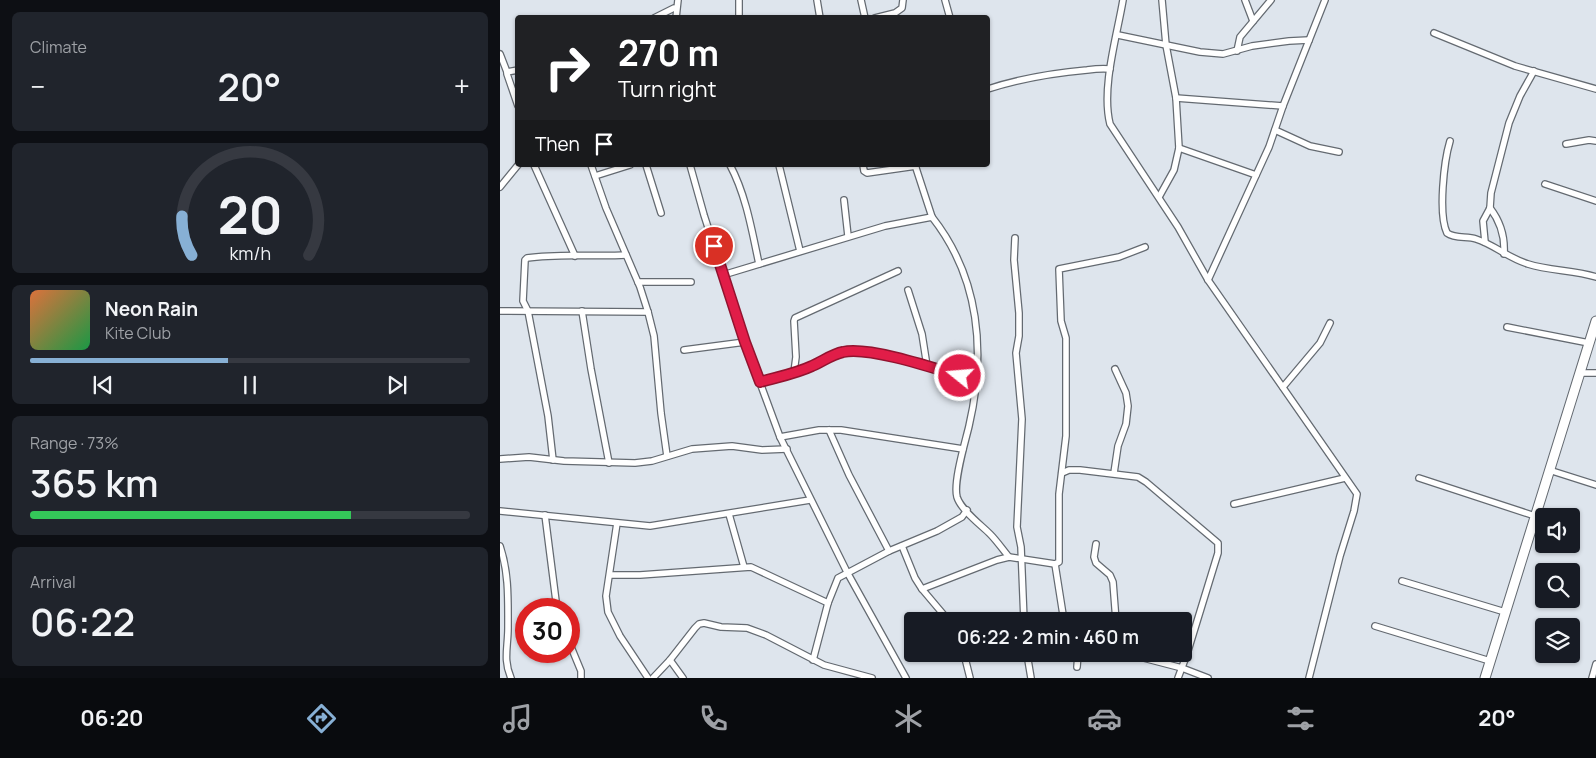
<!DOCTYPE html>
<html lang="en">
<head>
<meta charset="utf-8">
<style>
	:root { --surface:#171b24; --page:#20242c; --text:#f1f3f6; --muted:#9ea1a6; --line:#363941; --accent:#87b0d5 }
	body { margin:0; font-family:Manrope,sans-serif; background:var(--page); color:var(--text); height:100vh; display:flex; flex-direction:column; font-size:19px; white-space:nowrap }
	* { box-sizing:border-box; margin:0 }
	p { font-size:16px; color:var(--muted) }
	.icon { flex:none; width:28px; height:28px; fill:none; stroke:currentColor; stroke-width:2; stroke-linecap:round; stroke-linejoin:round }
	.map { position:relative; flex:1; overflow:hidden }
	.details { display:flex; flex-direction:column; gap:12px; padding:12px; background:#0d0f14; width:500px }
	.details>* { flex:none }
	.hud { position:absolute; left:15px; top:15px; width:475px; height:152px; border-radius:5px; box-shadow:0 1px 4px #0004; background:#202124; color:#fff; overflow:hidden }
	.tools { position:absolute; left:1035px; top:508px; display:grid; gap:10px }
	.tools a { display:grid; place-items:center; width:45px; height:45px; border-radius:5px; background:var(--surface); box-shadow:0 1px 4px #0004; font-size:25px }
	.speed { position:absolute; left:15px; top:598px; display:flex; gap:10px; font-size:25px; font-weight:700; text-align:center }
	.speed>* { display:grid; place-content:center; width:65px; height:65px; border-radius:50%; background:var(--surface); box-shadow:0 1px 4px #0004; line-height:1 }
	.speed .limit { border:8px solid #d22; background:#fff; color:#111 }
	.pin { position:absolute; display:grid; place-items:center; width:42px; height:42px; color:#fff; margin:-21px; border:2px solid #fff; border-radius:50%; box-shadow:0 1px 5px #0007 }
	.me { position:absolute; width:55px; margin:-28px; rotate:287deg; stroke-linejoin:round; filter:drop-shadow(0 0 4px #0008) }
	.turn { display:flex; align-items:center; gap:18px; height:105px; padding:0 20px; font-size:22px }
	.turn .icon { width:65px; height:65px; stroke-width:2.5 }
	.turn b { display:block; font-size:35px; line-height:42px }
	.then { display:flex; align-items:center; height:48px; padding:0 20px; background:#0003; gap:10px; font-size:19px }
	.big { font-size:38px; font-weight:600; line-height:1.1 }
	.details .widget { flex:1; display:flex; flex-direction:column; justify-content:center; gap:8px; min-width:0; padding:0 18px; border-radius:8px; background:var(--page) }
	.details .dial { align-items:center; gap:0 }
	.dial svg { height:130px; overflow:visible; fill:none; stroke:var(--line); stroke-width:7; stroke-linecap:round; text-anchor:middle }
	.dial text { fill:var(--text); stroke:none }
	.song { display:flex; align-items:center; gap:15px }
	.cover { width:60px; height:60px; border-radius:8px; background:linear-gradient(135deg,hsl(20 70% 55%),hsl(140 70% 35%)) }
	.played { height:5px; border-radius:2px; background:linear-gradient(90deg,var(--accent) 45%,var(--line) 45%) }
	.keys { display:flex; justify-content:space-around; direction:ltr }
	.heat { display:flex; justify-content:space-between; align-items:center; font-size:28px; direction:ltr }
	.charge { height:8px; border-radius:4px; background:linear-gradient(90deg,#34c759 73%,var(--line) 0) }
	.trip { position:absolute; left:404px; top:612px; width:288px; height:50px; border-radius:5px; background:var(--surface); box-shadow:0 1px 4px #0004; font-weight:600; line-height:50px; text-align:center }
	.dock { display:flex; height:80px; justify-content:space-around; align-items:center; background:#090b0e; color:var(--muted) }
	.dock .icon { width:35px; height:35px }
	.dock .current { color:var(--accent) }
	.dock b { font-size:22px; color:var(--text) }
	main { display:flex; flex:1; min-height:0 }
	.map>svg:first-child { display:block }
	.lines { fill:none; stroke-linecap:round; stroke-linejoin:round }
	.minor-casing { stroke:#646a71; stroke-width:8 }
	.highway-casing { stroke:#646a71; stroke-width:11 }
	.minor { stroke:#fff; stroke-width:5.5 }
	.highway { stroke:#fff; stroke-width:9 }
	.route-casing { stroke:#92132f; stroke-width:12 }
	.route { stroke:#e11d48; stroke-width:9 }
</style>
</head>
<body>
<main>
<section class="details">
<div class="widget"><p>Climate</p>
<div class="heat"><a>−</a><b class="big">20°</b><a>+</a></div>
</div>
<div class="widget dial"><svg viewBox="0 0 100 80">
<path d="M14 69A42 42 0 1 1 86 69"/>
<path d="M14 69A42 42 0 0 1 8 45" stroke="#87b0d5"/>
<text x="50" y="56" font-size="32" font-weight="700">20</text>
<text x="50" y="72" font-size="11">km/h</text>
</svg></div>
<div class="widget">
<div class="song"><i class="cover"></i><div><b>Neon Rain</b><p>Kite Club</p></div></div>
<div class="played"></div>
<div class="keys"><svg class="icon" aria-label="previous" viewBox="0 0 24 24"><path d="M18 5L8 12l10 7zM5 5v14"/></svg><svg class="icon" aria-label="pause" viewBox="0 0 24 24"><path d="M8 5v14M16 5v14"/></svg><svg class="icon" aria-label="next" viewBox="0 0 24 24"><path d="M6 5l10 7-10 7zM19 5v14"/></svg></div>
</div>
<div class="widget"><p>Range · 73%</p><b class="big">365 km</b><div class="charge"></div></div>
<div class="widget"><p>Arrival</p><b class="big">06:22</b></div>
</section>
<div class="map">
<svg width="1096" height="678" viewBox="0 0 1096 678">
	<rect width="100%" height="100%" fill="#dee5ed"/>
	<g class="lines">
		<defs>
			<g id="minor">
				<path d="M317,0L320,18"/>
				<path d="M361,0L365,18"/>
				<path d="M445,0L450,18"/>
				<path d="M623,0C617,36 601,88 610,124L678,227L708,280L857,494L854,511L840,556L809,678"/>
				<path d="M745,0L753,21"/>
				<path d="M154,18L174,8"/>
				<path d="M176,18L178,0"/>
				<path d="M239,18V0"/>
				<path d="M375,18L395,13L402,8L403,0"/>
				<path d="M934,33L1015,66L1096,89"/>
				<path d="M618,35L700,52L723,54L752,46L789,41L809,40"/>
				<path d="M737,51L740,37L771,0"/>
				<path d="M0,54L7,72"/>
				<path d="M18,70L7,72V74L18,106"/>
				<path d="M488,89C519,79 553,73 587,70C594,69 602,68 610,69"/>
				<path d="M676,98L783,106"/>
				<path d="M775,130L810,146L839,152"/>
				<path d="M950,141C944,161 938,214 947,233C955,239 967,236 976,239C995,245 1008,258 1028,264C1050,271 1074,270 1096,277"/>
				<path d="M1066,144L1089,140L1096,141"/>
				<path d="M679,148L756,175"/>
				<path d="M34,165L75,256"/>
				<path d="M91,165L106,208L140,287L148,312L154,336L161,413L167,456"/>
				<path d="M146,165L161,213"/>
				<path d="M190,165L204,215L245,342L280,437L347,572L406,678"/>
				<path d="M230,165C246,195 252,231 259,264"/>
				<path d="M279,165L300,251"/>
				<path d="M363,165L364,171L367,173L416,166"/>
				<path d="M415,165L432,217"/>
				<path d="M95,176L130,165"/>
				<path d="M1045,184L1096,201"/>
				<path d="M0,187L18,165"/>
				<path d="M659,197L674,170L679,148L676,98L666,45L662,0"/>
				<path d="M344,200L348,236"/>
				<path d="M990,208C1000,221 1005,238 1004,254"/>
				<path d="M515,238L514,260L519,313V336L516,353L522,419L517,527L521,547L524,621"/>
				<path d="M985,242L983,221L990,208L991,193L1009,123L1020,96L1034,71"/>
				<path d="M223,275L385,226L432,217C480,278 486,353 469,426C465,443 453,482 457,497C461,510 481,525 490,534C497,541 503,550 509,557"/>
				<path d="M708,280L769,147L783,106L825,0"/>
				<path d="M138,282H191"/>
				<path d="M408,290L422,334L427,366L477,381"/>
				<path d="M0,311L148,312"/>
				<path d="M82,311L91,369L109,463"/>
				<path d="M1007,327L1089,343"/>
				<path d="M184,350L245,342"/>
				<path d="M294,372L296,357L294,321L295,318L398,271"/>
				<path d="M1080,373H1096"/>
				<path d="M260,382C276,377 293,374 309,368C329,360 337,351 360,350L427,366"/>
				<path d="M783,387L820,343L830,323"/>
				<path d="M329,430L349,475L389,551"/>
				<path d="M280,437L319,430H341L463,449"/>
				<path d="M0,459L29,457L64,461L135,463L152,461L192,449L232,446L262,450L287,449"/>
				<path d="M53,460L48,416L28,311L23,301L25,260L27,258C60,253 93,257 126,255"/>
				<path d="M1049,470L1096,485"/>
				<path d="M562,473L569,470H580L638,477L646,482L718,543V553L687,654L678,678"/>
				<path d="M614,473L618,446L626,424L628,406L626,393L615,369"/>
				<path d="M919,478L1035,516"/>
				<path d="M734,504L845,478"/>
				<path d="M0,511L150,526L310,500"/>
				<path d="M229,514L244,567"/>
				<path d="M45,515L57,609"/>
				<path d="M117,523L106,596L108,612L120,636L148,678"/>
				<path d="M596,544L594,557L596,563L610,575L613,582L616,621"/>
				<path d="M0,546C9,573 8,600 8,628C8,647 3,660 11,678"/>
				<path d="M402,546L415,578L422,589L497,560L509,557L555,564L559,562V494L566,436V338L561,321L559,269L619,257L645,247"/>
				<path d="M555,564L564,621"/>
				<path d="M110,575H140L251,567L328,603"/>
				<path d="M902,581L1005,612"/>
				<path d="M422,589L449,621"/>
				<path d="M875,626L990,661"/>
				<path d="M69,642L81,671V678"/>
				<path d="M464,654L470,678"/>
				<path d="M527,654L531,678"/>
				<path d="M628,654L682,668L708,678"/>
				<path d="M170,660L183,678"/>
				<path d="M313,660L328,603L338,578L389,551L437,531L462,517L467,510"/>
				<path d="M577,667L578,654"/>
				<path d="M153,678L170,660L195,628L199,624L204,623L221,627L247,628L266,635L324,665L372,678"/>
				<path d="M1092,678L1096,664"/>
			</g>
			<path id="highway" d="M985,678L1096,321"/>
		</defs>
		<use href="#minor" class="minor-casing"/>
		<use href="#highway" class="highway-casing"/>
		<use href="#minor" class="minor"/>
		<use href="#highway" class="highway"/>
	</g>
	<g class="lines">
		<defs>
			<path id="route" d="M214,246L245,342L260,382C277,377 295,374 312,366C322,362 332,354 343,352C368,346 434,368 460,376"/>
		</defs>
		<use href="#route" class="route-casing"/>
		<use href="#route" class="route"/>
	</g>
</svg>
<div class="tools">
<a><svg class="icon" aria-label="sound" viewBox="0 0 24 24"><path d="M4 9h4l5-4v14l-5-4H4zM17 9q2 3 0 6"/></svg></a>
<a><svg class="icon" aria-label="search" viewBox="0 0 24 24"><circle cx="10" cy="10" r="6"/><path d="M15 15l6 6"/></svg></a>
<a><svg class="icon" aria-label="layers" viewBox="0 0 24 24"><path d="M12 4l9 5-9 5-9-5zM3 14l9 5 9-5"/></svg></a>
</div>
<div class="speed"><div class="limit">30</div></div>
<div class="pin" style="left:214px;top:246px;background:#d93025"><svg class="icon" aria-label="arrive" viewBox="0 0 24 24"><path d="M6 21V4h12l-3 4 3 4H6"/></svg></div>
<svg class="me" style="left:460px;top:376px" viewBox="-20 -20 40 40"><circle r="17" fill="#e11d48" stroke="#fff" stroke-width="3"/><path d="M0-11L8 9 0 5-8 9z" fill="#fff"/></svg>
<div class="trip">06:22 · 2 min · 460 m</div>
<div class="hud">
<div class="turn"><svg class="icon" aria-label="right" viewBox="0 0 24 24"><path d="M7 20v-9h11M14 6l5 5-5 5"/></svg><div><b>270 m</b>Turn right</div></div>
<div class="then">Then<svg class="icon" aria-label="arrive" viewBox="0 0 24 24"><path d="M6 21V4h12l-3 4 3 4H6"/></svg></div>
</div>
</div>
</main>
<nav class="dock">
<b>06:20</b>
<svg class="icon current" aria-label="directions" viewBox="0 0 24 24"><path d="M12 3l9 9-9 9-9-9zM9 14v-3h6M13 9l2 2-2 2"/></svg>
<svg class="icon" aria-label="music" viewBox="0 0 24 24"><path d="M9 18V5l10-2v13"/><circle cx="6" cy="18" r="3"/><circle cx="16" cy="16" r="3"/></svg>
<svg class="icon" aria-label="phone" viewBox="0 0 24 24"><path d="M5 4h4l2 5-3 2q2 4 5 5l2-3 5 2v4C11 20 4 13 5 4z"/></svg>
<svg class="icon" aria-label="climate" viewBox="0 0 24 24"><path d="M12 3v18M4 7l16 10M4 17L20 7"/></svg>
<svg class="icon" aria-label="car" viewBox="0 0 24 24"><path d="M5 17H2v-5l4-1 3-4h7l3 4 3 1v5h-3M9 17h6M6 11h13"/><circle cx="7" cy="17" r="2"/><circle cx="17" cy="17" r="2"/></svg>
<svg class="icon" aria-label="filters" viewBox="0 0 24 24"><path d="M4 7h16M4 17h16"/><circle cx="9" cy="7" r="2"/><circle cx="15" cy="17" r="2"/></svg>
<b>20°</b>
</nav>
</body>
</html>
